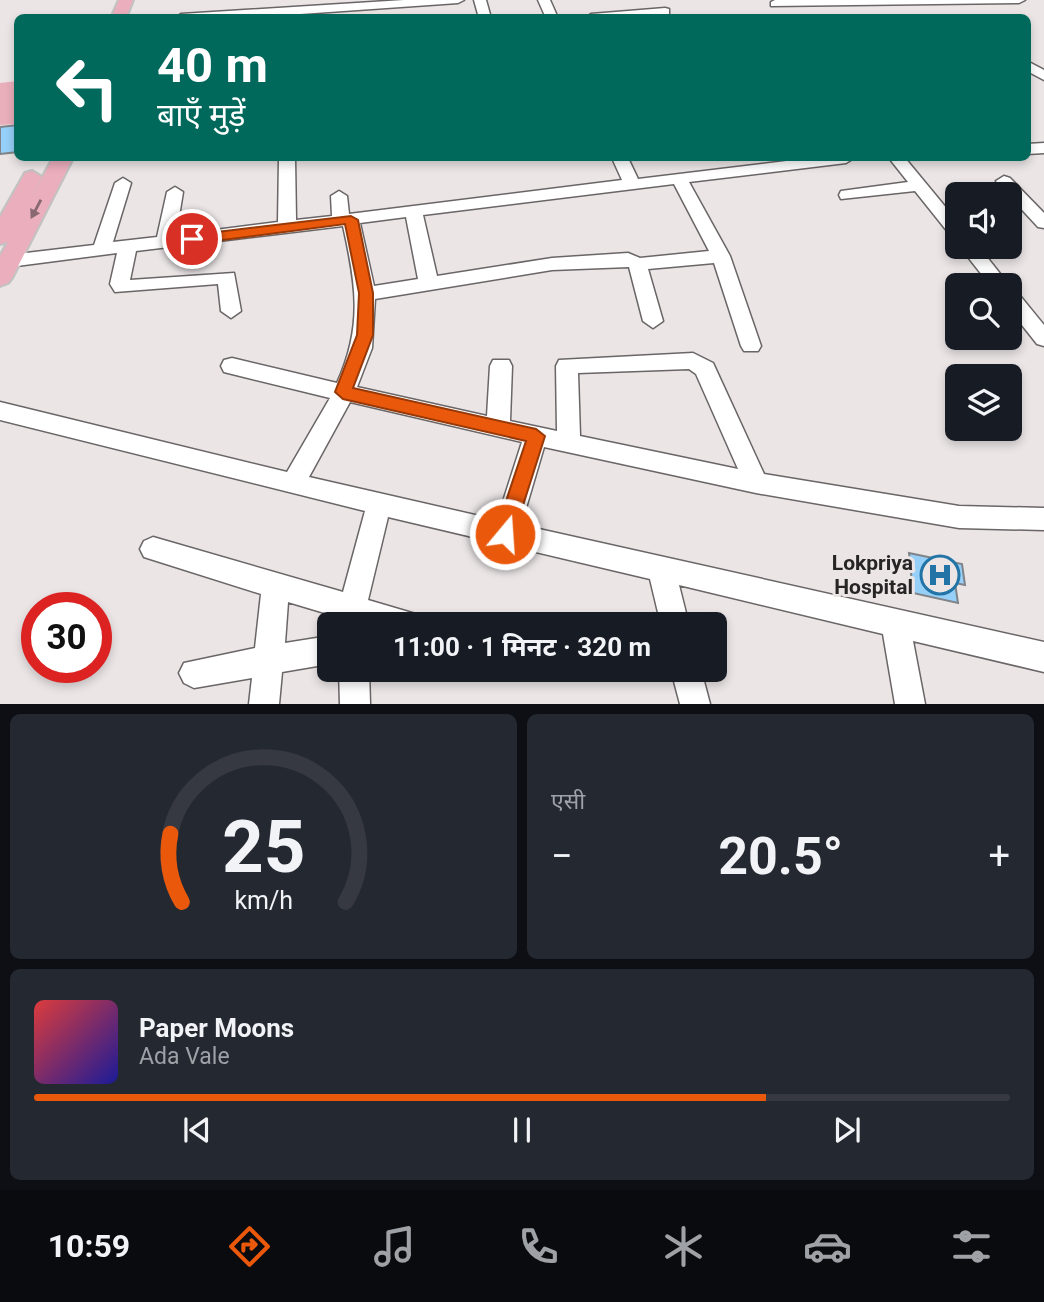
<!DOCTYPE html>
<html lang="hi">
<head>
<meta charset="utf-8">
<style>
	:root { --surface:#171b24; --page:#242831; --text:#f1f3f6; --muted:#9ea1a6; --line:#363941; --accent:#ea580c }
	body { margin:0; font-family:Roboto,"Noto Sans Devanagari",sans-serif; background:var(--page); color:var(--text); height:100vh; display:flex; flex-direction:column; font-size:26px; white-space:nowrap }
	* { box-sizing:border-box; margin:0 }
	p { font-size:23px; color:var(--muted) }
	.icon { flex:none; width:38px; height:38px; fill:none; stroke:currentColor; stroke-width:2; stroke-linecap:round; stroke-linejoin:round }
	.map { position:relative; height:704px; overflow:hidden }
	.panel { display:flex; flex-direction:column; gap:10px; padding:10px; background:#0d0f14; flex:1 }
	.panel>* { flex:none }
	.guide { position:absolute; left:14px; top:14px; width:1017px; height:147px; border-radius:10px; box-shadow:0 4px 10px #0003; background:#00695c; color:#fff; overflow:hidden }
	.tools { position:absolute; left:945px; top:182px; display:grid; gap:14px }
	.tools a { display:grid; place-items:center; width:77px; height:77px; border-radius:10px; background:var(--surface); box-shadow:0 4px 10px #0003; font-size:35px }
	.speed { position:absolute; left:21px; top:592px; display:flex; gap:14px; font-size:35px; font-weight:700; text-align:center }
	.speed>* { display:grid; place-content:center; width:91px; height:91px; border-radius:50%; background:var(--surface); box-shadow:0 4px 10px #0003; line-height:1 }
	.speed .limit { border:10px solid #d22; background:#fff; color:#111 }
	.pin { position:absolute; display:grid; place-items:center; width:60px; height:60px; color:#fff; margin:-30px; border:4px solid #fff; border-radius:50%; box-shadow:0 2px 7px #0007 }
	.me { position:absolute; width:77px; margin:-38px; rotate:18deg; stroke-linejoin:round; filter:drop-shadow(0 0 5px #0008) }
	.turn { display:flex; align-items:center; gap:24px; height:147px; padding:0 28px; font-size:32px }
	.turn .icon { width:91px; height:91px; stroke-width:2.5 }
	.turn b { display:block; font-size:49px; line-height:60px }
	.big { font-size:52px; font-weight:700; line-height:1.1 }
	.panel .card { flex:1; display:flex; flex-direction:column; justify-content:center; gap:10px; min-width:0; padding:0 24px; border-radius:10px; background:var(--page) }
	.panel .dial { align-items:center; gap:0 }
	.dial svg { height:182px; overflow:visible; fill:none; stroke:var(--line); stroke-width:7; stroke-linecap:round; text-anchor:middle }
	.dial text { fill:var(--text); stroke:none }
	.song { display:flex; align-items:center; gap:21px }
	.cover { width:84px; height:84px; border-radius:10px; background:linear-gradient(135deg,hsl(0 70% 55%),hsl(240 70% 35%)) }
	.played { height:7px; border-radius:4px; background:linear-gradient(90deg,var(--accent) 75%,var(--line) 75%) }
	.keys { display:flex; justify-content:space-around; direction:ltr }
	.heat { display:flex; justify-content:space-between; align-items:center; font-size:38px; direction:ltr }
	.panel .tiles { flex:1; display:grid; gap:10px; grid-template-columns:1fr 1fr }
	.card:last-child { grid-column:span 2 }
	.trip { position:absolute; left:317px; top:612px; width:410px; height:70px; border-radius:10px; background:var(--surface); box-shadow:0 4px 10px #0003; font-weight:700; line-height:70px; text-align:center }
	.tabs { display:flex; height:112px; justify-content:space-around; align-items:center; background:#090b0e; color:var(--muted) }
	.tabs .icon { width:49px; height:49px }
	.tabs .selected { color:var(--accent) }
	.tabs b { font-size:32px; color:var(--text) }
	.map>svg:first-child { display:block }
	.green { fill:#e9afbb }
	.building { fill:#96cff8; stroke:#808488; stroke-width:2 }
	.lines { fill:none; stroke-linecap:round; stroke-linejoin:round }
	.minor-casing { stroke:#6a6566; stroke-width:3 }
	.major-casing { stroke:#c2c2c2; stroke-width:4 }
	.minor { fill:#fff; fill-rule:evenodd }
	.major { fill:#ebaebd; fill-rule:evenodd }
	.oneway { fill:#886971 }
	.route { fill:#ea580c; stroke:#983908; stroke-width:2 }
	.labels { text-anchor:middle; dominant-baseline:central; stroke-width:6; stroke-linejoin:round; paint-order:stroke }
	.near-poi-label { font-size:21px; font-weight:bold; fill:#262425; stroke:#ebe5e6; text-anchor:end }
</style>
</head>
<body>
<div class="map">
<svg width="1044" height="704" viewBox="0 0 1044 704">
	<rect width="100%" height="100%" fill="#ebe5e6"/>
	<path class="green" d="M17,81V124L0,125V83Z"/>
	<g class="building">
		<path d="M18,125V152L0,154V127Z"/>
		<path d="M909,553L962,564L965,585L955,583L958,603L913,593Z"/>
	</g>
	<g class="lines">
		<defs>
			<g id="minor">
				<path d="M404,0H464L458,3L244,18H175L181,14Z"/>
				<path d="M474,0H486L491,18H479Z"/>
				<path d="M538,0H550L558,18H546Z"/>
				<path d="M775,0H1025L1019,3L771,6V2Z"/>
				<path d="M665,8L669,9V15L585,18L591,14Z"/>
				<path d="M1027,61L1044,70V80L1027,71Z"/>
				<path d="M1044,143V153L1027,154V144Z"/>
				<path d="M279,158H295L296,220L332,216L331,196L339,191L347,196L349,214L622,180L612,158H628L638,179L811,158H854L846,163L689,182L730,256L761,346L758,351H744L741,346L714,263L648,269L663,321L653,328L643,321L629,267L552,270L375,299L372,348L357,387L487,416L490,366L493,360H509L512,366L510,421L557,431L556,366L559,360L693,353L713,363L764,474L959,506L1044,508V530L959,528L756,493L544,447L521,525L1044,642V672L913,641L925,704H895L883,634L679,585L689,625H661L650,579L388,517L368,600L419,615L423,625H338V617L288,602L285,643L329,636V664L282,672L279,704H249L252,678L194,688L184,683L179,673L184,663L255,648L261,594L144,557L140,549L144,541L153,537L343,592L365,511L0,420V402L287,472L330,398L232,374L224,372L221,366L224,360L232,358L337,383C363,326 356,284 343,226L136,251L130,280L234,273L241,311L231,318L221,311L218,284L115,292L110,284L117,253L9,267L0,261L9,255L94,245L115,183L123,178L131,183L113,242L157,237L167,192L175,187L183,192L176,235L278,222ZM674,184L709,251L640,258L628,253L552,258L437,276L423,215ZM406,217L418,279L374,286L360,223ZM689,369L696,374L738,469L580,436L578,373ZM350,402L522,442L497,520L309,477Z"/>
				<path d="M889,158H905L957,221V237L951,236L915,191L841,199L839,195L841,191L908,182Z"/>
				<path d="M1004,176L1010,178L1044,213V228L1038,227L998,184L996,181Z"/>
				<path d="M960,247H979L1009,285H990Z"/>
				<path d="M1010,291L1017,292L1044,325V346L1037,344L1010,310Z"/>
				<path d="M339,670H369L370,704H340Z"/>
				<path d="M671,670H701L710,704H680Z"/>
			</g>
			<g id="major">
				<path d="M119,0H133L126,18H111Z"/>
				<path d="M53,158H73L12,278L8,283L0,286V256L8,242L0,244V217L25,173L32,171L42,177L30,200Z"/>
			</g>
		</defs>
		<use href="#minor" class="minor-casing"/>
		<use href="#major" class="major-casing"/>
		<use href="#minor" class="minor"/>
		<use href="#major" class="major"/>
	</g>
	<defs><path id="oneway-solid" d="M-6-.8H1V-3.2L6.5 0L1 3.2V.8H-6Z" transform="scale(1.75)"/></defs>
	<use class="oneway" href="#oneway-solid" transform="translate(36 209) rotate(118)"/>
	<path class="route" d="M351,216L358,220L373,293V335L353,388L536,429L545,436L512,540L505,542L498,540L495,534L526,441L343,399L335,392L357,335L359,293L345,224L192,244L185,239L192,235Z"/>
	<defs>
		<symbol id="hospital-ring" viewBox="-11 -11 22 22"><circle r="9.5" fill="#ebe5e6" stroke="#2374a6" stroke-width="1.5"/><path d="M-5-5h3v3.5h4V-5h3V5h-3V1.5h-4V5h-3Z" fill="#2374a6"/></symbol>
	</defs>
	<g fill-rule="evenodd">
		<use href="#hospital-ring" x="918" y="553" width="44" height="44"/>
	</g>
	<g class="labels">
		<g class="near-poi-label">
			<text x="913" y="563">Lokpriya<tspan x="913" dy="24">Hospital</tspan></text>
		</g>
	</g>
</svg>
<div class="tools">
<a><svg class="icon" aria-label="sound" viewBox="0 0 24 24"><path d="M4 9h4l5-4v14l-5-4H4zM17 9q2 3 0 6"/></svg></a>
<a><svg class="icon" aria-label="search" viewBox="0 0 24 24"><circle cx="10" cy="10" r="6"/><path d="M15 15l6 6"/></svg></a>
<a><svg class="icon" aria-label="layers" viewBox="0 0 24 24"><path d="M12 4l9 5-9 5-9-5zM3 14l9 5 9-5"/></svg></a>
</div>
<div class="speed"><div class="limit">30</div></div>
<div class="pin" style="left:192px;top:239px;background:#d93025"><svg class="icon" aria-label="arrive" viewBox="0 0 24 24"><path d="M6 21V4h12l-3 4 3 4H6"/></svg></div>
<svg class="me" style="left:505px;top:534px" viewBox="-20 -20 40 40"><circle r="17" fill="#ea580c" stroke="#fff" stroke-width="3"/><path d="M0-11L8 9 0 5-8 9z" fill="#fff"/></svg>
<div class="trip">11:00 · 1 मिनट · 320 m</div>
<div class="guide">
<div class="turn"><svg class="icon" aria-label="left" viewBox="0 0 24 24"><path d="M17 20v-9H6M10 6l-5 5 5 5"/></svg><div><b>40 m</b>बाएँ मुड़ें</div></div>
</div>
</div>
<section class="panel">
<div class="tiles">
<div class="card dial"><svg viewBox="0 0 100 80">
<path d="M14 69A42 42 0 1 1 86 69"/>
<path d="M14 69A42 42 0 0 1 9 39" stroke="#ea580c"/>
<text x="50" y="56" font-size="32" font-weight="700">25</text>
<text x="50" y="72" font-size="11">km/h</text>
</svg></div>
<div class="card"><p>एसी</p>
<div class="heat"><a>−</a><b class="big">20.5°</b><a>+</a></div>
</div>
<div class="card">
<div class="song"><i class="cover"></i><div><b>Paper Moons</b><p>Ada Vale</p></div></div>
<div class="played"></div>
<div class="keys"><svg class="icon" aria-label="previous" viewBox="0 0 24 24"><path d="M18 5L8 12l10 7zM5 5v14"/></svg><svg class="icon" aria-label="pause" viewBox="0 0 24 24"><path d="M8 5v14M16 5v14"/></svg><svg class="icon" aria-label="next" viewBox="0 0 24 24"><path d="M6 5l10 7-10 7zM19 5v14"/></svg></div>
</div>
</div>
</section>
<nav class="tabs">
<b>10:59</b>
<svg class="icon selected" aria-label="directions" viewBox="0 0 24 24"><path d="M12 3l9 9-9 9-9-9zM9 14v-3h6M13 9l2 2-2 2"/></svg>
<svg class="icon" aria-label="music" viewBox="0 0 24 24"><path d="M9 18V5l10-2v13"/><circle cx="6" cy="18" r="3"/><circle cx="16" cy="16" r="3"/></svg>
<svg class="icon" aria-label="phone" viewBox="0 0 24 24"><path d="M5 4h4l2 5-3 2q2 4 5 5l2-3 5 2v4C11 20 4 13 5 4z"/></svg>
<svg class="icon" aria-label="climate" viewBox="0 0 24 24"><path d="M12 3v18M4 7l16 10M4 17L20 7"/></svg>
<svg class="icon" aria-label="car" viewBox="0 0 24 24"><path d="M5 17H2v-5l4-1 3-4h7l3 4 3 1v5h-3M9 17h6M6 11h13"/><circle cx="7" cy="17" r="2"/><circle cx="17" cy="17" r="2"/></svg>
<svg class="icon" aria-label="filters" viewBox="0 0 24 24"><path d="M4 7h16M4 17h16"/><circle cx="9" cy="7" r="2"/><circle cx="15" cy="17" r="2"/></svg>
</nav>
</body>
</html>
